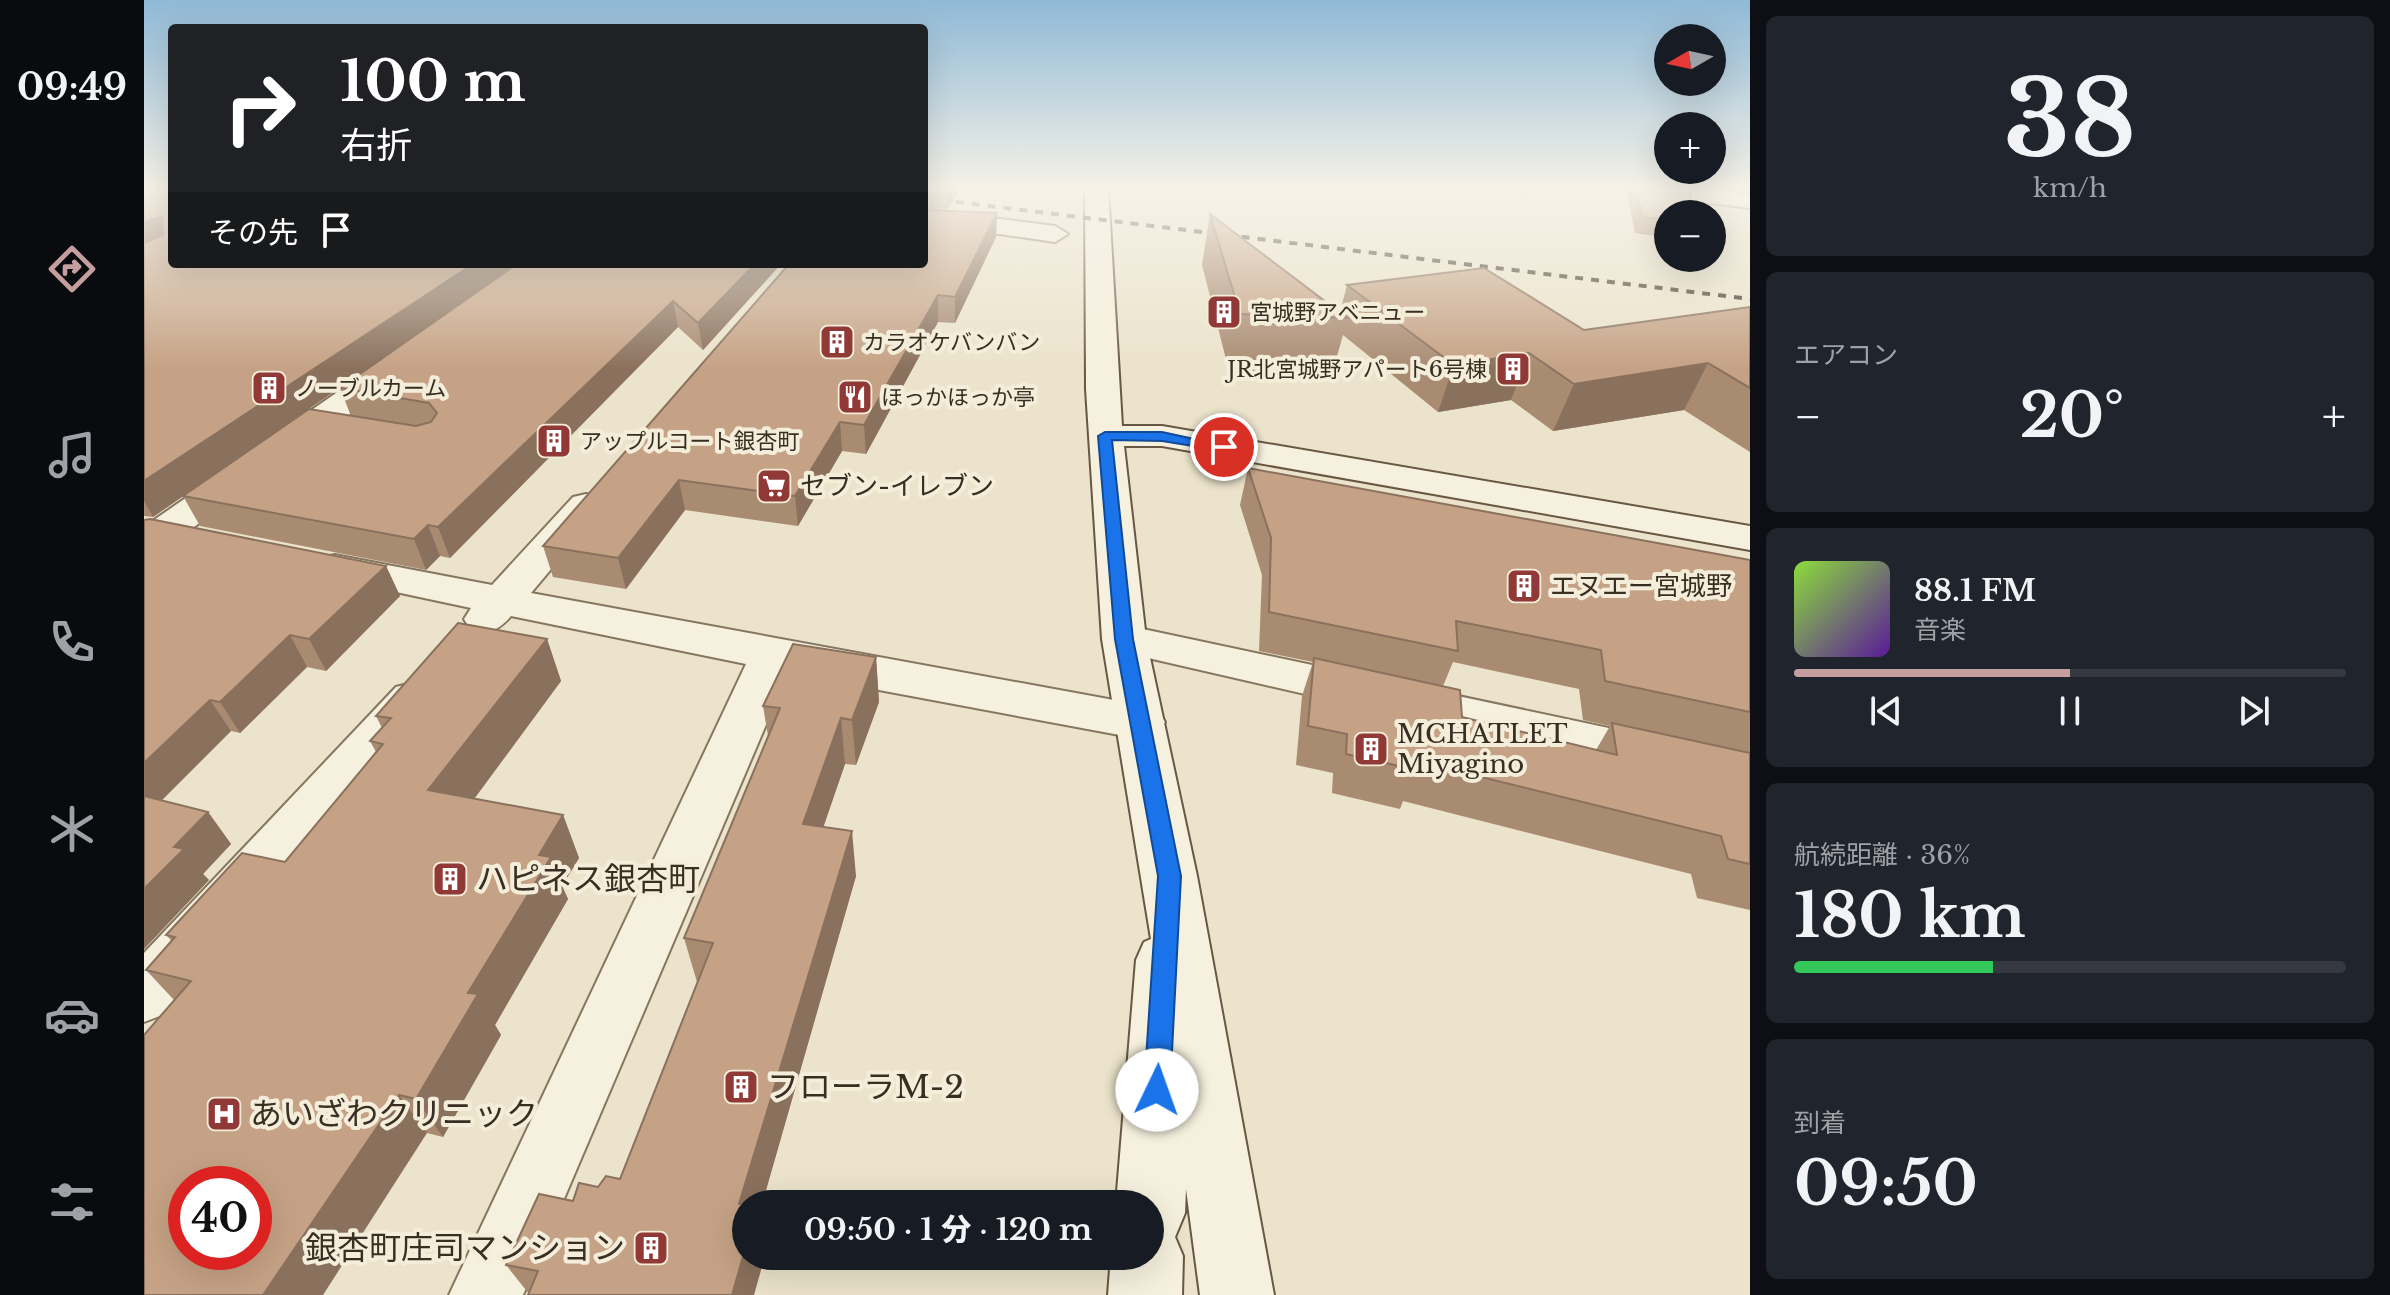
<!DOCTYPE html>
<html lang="ja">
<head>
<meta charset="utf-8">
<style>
	:root { --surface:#171b24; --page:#20242c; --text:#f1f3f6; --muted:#9ea1a6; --line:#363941; --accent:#c59fa0 }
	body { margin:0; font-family:"Libre Baskerville","Noto Sans JP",serif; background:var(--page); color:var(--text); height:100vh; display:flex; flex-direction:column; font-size:30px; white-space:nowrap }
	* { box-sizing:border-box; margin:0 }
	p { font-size:26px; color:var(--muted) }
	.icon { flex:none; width:44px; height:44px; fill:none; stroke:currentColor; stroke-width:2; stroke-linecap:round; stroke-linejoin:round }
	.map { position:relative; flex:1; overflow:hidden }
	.sheet { display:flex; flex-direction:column; gap:16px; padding:16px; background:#0d0f14; width:640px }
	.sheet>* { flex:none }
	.top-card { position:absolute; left:24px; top:24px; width:760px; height:244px; border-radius:8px; box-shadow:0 8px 32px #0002; background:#202124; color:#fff; overflow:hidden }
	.needle { width:52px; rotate:261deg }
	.fabs { position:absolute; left:1510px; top:24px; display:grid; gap:16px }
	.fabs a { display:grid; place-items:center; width:72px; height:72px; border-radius:50%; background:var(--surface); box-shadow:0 8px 32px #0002; font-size:40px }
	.speed { position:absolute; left:24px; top:1166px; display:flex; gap:16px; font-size:40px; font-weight:700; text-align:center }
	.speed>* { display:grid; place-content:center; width:104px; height:104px; border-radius:50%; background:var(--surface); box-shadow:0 8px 32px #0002; line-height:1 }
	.speed .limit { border:12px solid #d22; background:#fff; color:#111 }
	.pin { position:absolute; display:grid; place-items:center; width:68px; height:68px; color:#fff; margin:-34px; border:4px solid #fff; border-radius:50%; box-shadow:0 2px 8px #0007 }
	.me { position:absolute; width:88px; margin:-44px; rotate:3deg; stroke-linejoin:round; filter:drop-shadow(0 0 6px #0008) }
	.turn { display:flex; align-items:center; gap:28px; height:168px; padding:0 40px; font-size:36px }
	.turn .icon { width:104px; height:104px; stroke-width:2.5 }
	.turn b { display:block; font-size:56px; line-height:68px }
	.then { display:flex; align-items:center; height:76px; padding:0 40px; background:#0003; gap:16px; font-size:30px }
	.big { font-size:60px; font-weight:800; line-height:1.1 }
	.sheet .widget { flex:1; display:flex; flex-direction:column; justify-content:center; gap:12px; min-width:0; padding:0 28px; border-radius:12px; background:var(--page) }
	.sheet .dial { align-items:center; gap:0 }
	.dial b { font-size:104px; line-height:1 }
	.song { display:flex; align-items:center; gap:24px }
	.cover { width:96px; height:96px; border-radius:12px; background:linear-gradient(135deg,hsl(90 70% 55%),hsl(270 70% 35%)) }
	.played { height:8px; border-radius:4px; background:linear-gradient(90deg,var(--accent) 50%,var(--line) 50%) }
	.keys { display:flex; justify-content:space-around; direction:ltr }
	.heat { display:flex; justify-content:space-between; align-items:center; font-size:44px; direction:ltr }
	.charge { height:12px; border-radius:6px; background:linear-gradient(90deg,#34c759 36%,var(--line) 0) }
	.trip { position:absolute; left:588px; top:1190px; width:432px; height:80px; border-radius:40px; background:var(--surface); box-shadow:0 8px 32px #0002; font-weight:800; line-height:80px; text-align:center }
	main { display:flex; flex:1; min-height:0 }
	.dock { display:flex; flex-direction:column; width:144px; justify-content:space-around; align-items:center; background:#090b0e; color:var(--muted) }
	.dock .icon { width:56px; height:56px }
	.dock .on { color:var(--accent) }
	.dock b { font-size:36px; color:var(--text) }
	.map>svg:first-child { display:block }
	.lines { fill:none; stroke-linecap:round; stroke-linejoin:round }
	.street-casing { stroke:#867660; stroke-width:4 }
	.secondary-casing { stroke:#685743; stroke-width:4 }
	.street { fill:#f6f0de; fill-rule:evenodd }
	.secondary { fill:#f6f0de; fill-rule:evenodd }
	.rail { stroke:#382e22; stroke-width:4; stroke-dasharray:8 8; stroke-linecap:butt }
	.wall { fill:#a98b72; fill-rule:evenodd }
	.shaded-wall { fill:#8a715d }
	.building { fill:#c5a285; stroke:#8a715d; stroke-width:2; fill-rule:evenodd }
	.route { fill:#1a73e8; stroke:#114b97; stroke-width:2 }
	.labels { text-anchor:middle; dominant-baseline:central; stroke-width:8; stroke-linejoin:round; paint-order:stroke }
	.far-poi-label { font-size:22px; fill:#382e22; stroke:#f3edda; text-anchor:start }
	.poi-label { font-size:26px; fill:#382e22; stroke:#f3edda; text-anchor:start }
	.near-poi-label { font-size:32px; fill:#382e22; stroke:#f3edda; text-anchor:start }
</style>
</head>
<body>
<main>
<nav class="dock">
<b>09:49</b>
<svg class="icon on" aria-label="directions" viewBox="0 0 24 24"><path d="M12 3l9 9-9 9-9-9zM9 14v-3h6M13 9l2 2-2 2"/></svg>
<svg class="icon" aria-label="music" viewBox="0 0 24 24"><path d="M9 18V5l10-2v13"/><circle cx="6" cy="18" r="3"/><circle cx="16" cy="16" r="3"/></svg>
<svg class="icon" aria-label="phone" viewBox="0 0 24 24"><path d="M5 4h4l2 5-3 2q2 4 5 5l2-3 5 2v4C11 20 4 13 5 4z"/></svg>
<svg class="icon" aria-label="climate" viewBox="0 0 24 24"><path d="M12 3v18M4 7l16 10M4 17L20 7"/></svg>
<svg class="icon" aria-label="car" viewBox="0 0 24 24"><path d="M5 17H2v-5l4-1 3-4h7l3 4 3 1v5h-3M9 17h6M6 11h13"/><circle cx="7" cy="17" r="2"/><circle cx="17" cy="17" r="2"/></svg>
<svg class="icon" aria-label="filters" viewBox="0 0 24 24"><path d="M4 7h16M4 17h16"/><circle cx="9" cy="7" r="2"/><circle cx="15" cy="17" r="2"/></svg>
</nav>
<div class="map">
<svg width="1606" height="1295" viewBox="0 0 1606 1295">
	<rect width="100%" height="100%" fill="#ebe3cb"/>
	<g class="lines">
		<defs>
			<g id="street">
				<path d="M1488,188H1555L1606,194V208L1500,195Z"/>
				<path d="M780,209L911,226L924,234L911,242L780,223Z"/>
				<path d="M249,359L260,361L265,368L260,375L14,553L0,557V527L238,361Z"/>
				<path d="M442,494L455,497L461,505L387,593L997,705L1014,710L1021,722L1014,734L997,739L644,673L379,1295H305L602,664L367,616C354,631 345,634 326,629L320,619L327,608L177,576L171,567L177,558L191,555L348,585L429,497Z"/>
				<path d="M980,625L1606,758V796L965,649L958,639L965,629Z"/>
				<path d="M268,683L284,687L291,699L284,711L21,1014L0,1022V953L252,687Z"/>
			</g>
			<path id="secondary" d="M941,188H964L978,426H1018L1606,526V550L1018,446H980L1002,639L1053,876L1130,1295H1056L1042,1189L1041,1213L1031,1237L1039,1256L1038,1295H964L967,1256H1006V1204H972L992,960L1000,942L1007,939L958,639L942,389Z"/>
		</defs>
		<use href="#street" class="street-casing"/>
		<use href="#secondary" class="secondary-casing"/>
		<use href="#street" class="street"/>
		<use href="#secondary" class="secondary"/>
		<path class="rail" d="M780,198L1606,299"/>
	</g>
	<g class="wall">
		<path d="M0,188L28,264H637L559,350L534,327L306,558L296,556L282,570L56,526L39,496L207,416L196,388L241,356L9,517L0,516Z"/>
		<path d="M780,188H814L813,195L803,209L789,208V211L853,213L852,237L811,323L794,322L722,454L698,451L654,526L541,510L482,589L409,577L399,546L780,264Z"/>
		<path d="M1482,188H1547L1524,214V238L1491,233Z"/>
		<path d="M1066,214L1196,312L1203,285L1440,330L1606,307V452L1540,410L1409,431L1367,400L1294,412L1199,335L1188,374L1085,371L1058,265Z"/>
		<path d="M1104,468L1606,560V910L1553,898L1547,874L1259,801L1256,809L1188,793L1189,773L1152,765L1158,696L1169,662L1115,651L1118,575L1096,505ZM1309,662L1435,689L1439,720L1466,726L1452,750L1318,717L1299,686Z"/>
		<path d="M0,520L242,566L256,596L182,671L163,667L96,733L87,731L17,801L64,812L87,844L59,874L65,880L0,949Z"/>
		<path d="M403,639L417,681L330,799L419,815L435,858L418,886L424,899L351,1025L357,1035L299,1137L283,1133L30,1000L2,970L28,941L22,935L141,862L232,752L226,741L238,728L232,716Z"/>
		<path d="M732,657L735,702L712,765L701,764L679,827L712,876L618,1204H602L385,1294L362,1265L429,1201L454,1187L476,1179L553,982L540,938L624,736L619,706Z"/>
	</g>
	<g class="shaded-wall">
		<path d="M803,188H814L813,195L803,209Z"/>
		<path d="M853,213L852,237L811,323V297Z"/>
		<path d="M18,216L28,237L0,250V222Z"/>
		<path d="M329,264H374L9,517L0,501V481Z"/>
		<path d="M611,264H637L559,350L554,323Z"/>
		<path d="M794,295V322L722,454L720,425Z"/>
		<path d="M529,301L534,327L306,558L294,527Z"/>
		<path d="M1385,353L1367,400L1294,412L1310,365Z"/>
		<path d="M1564,363L1540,410L1409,431L1430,384Z"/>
		<path d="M696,422L698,451L654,526L651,496Z"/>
		<path d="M535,480L541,510L482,589L474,558Z"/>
		<path d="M284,525L296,556L282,570L270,539Z"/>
		<path d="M242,566L256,596L182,671L165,639Z"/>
		<path d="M146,635L163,667L96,733L76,702Z"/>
		<path d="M403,639L417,681L305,833L284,790Z"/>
		<path d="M732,657L735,702L712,765L708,720Z"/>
		<path d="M66,700L87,731L0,818V763Z"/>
		<path d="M697,718L701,764L665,869L659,824Z"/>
		<path d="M64,812L87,844L59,874L65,880L0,949V889L30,847Z"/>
		<path d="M419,815L435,858L418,886L424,899L351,1025L357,1035L299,1137L272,1099L395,855Z"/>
		<path d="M708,831L712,876L618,1204H602V1225L595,1204Z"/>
		<path d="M255,1095L283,1133L179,1295H119Z"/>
		<path d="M602,1246V1256H621L610,1295H588Z"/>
	</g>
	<g class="building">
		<path d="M0,188H28V264H329L0,481V243L19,235L18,216L0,222Z"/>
		<path d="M1492,188H1547L1546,214H1524V220L1498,217Z"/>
		<path d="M780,202L789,204L784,210L853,213L811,297L794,295L720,425L696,422L651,496L535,480L474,558L399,546L645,264H780Z"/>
		<path d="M1066,214L1203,318L1096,314Z"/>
		<path d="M373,264H611L554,323L529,301L294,527L284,525L270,539L39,496L165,409L272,426L287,422L293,413L285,403L196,388Z"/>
		<path d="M1340,268L1440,330L1606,307V388L1564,363L1430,384L1385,353L1310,365L1203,285Z"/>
		<path d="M1104,468L1606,560V712L1461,681L1457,650L1312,621L1314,651L1125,612L1127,538Z"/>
		<path d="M6,519L242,566L165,639L146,635L76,702L66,700L0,763V520Z"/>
		<path d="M314,623L403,639L284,790L419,815L395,855L407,857L324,993L334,994L272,1099L255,1095L119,1295H0V1035L47,981L2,970L31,937L22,935L98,853L141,862L239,744L226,741L247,718L232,716ZM42,1184H110V1252H42Z"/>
		<path d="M649,644L732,657L708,720L697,718L659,824L708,831L595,1204L602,1205V1246L588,1295H384L394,1271L362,1265L395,1194L429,1201L435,1183L454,1187L462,1176L476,1179L569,943L540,938L636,708L619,706Z"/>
		<path d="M1170,658L1316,690L1318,717L1473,755L1468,723L1606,753V864L1584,859L1577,836L1272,761L1273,770L1202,754L1203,734L1164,726Z"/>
		<path d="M0,796L64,812L30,847L40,849L0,889Z"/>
	</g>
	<linearGradient id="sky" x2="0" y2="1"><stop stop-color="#8fb9d6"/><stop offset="0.51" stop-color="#f6f2e8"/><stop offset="1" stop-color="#f6f2e8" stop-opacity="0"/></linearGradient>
	<rect width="1606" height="369" fill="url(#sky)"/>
	<path class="route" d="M961,432H1018L1087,447L1080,451L1018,441L968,440L989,639L1037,876L1026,1090L1023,1100L1013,1103L1004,1100L1000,1090L1014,876L971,639L954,436Z"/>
	<defs>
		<symbol id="building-square" viewBox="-11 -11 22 22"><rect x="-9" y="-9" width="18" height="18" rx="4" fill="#903936" stroke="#f3edda"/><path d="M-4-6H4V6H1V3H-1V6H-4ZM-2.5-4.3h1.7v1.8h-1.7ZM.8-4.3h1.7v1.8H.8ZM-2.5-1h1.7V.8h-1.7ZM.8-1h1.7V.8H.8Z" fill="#fff"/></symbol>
		<symbol id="restaurant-square" viewBox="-11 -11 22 22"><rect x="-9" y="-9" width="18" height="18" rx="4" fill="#903936" stroke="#f3edda"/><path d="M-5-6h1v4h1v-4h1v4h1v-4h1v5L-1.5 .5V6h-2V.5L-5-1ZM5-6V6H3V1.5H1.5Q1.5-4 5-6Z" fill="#fff"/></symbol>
		<symbol id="supermarket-square" viewBox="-11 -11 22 22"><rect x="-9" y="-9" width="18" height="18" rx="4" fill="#903936" stroke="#f3edda"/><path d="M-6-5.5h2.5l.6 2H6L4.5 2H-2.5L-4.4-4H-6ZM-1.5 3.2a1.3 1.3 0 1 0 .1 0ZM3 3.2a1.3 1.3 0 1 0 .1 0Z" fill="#fff"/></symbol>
		<symbol id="hospital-square" viewBox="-11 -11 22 22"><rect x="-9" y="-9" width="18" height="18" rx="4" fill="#903936" stroke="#f3edda"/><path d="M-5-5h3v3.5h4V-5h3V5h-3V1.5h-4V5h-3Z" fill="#fff"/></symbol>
	</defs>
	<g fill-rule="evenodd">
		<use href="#building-square" x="1060" y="292" width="40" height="40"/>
		<use href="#building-square" x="673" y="322" width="40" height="40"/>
		<use href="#building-square" x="1349" y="349" width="40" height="40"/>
		<use href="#building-square" x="105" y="368" width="40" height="40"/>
		<use href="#restaurant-square" x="691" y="377" width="40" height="40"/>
		<use href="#building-square" x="390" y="421" width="40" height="40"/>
		<use href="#supermarket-square" x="610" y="466" width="40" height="40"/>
		<use href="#building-square" x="1360" y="566" width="40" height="40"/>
		<use href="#building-square" x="1207" y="729" width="40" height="40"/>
		<use href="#building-square" x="286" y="859" width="40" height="40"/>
		<use href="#building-square" x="577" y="1067" width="40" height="40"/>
		<use href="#hospital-square" x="60" y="1094" width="40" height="40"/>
		<use href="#building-square" x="487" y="1228" width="40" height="40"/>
	</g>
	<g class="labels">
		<g class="far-poi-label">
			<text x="1106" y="312">宮城野アベニュー</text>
			<text x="719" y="342">カラオケバンバン</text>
			<text x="1343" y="369" text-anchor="end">JR北宮城野アパート6号棟</text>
			<text x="151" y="388">ノーブルカーム</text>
			<text x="737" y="397">ほっかほっか亭</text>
			<text x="436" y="441">アップルコート銀杏町</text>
		</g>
		<g class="poi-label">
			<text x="656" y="486">セブン-イレブン</text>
			<text x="1406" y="586">エヌエー宮城野</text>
			<text x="1253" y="734">MCHATLET<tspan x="1253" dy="30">Miyagino</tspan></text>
		</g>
		<g class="near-poi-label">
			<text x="332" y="879">ハピネス銀杏町</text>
			<text x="623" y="1087">フローラM-2</text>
			<text x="106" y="1114">あいざわクリニック</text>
			<text x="481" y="1248" text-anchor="end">銀杏町庄司マンション</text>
		</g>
	</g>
</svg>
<div class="fabs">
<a><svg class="needle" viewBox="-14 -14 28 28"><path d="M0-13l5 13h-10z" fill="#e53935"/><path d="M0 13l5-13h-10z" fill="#9ea1a6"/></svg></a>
<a>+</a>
<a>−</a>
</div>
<div class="speed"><div class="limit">40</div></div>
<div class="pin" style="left:1080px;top:447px;background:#d93025"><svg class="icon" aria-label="arrive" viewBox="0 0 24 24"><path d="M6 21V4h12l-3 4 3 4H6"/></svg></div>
<svg class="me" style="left:1013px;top:1090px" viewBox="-20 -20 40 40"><circle r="19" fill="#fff"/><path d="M0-13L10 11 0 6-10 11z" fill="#1a73e8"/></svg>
<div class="trip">09:50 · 1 分 · 120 m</div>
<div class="top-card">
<div class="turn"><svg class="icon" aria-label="right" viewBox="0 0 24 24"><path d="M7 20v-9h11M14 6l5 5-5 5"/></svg><div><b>100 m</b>右折</div></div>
<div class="then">その先<svg class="icon" aria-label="arrive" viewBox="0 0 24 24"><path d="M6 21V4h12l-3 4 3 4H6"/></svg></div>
</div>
</div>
<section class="sheet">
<div class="widget dial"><b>38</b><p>km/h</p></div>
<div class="widget"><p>エアコン</p>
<div class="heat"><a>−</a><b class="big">20°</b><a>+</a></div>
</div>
<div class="widget">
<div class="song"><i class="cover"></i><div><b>88.1 FM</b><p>音楽</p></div></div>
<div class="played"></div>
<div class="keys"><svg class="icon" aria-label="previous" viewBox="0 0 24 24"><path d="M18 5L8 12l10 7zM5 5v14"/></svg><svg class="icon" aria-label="pause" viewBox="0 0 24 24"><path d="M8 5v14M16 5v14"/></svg><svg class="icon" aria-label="next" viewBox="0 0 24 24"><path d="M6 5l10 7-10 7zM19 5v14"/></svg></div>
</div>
<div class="widget"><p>航続距離 · 36%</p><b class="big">180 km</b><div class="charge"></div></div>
<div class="widget"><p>到着</p><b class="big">09:50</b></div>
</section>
</main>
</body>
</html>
